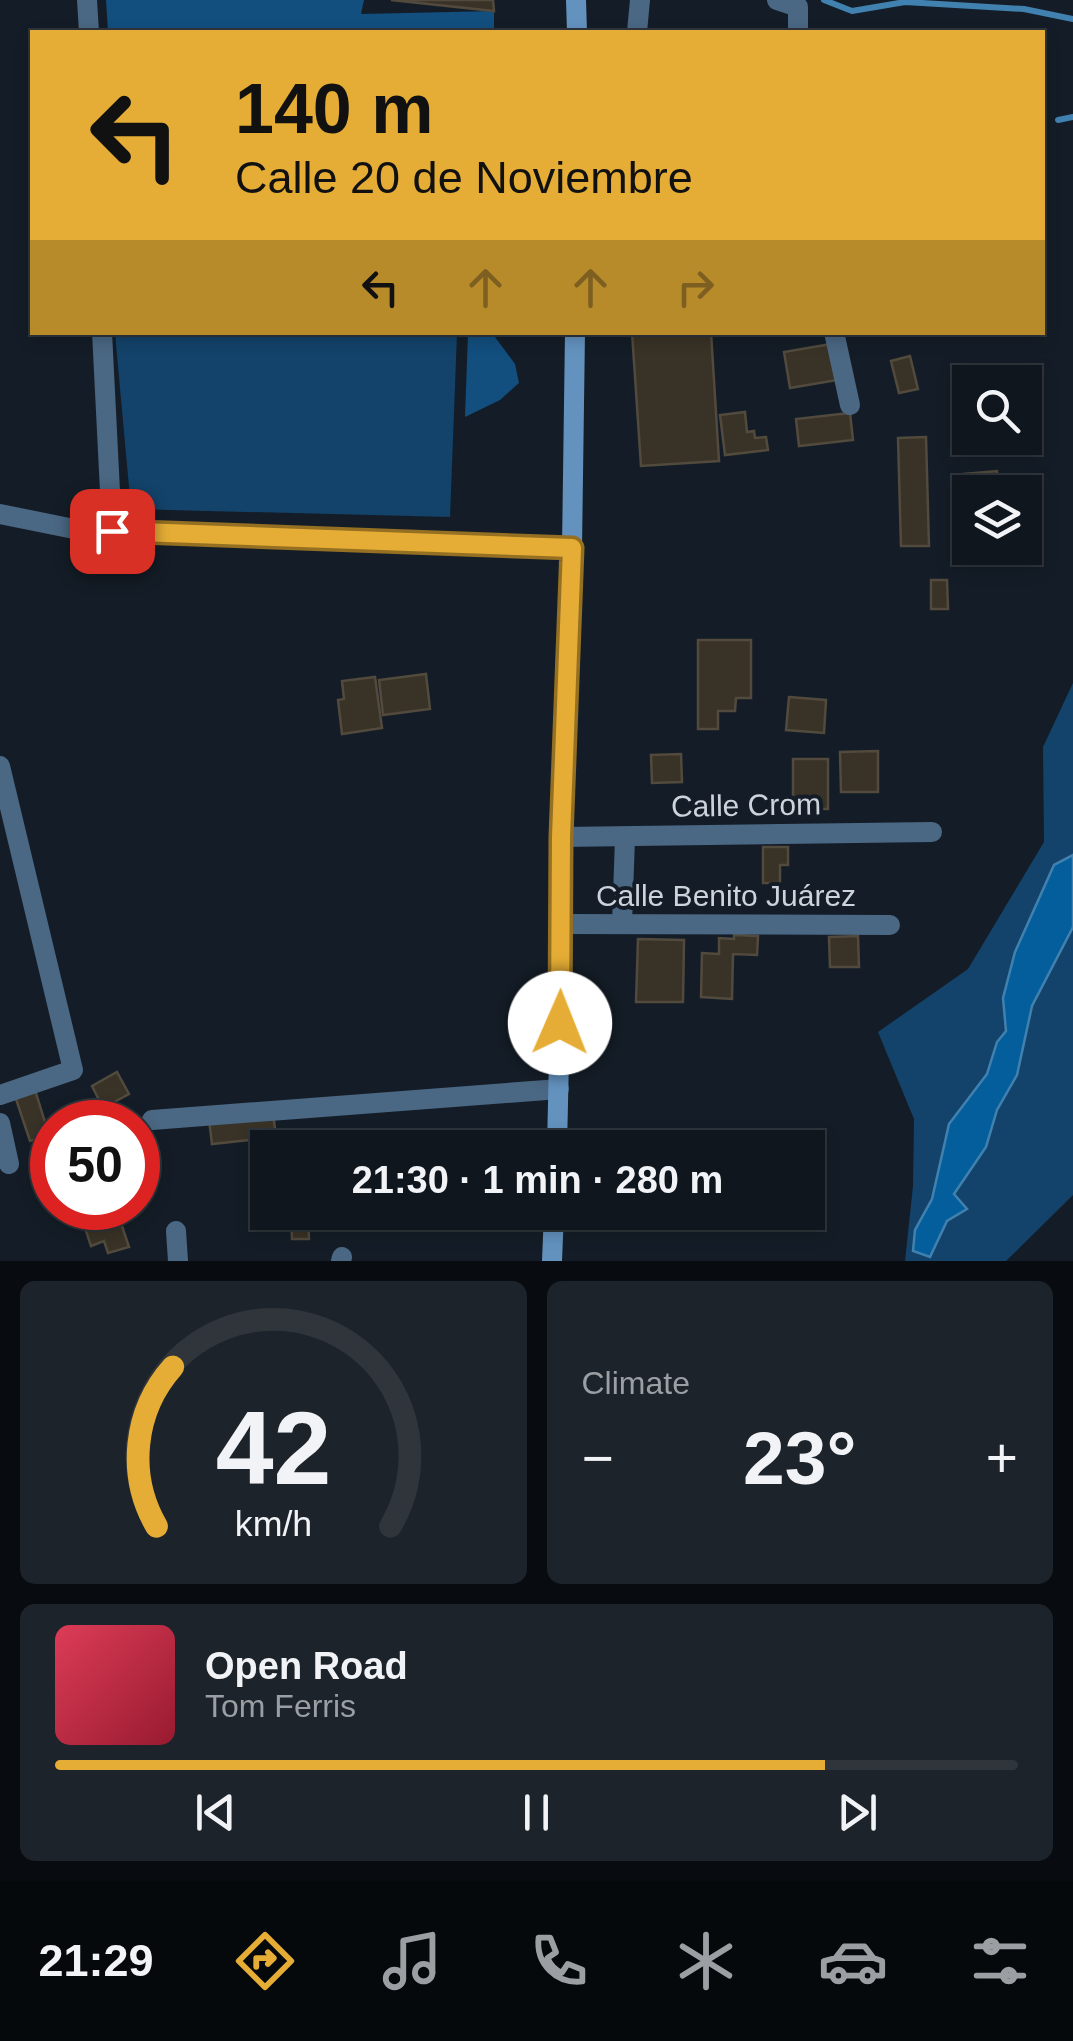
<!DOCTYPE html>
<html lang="en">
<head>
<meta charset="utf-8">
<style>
	:root { --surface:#0f161d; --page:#1d232a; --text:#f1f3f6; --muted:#9b9fa4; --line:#2f353b; --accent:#e5ad35 }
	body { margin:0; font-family:Arial,sans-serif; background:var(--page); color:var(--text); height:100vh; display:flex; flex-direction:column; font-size:38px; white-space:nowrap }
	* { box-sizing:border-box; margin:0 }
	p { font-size:32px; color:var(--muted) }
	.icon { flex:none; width:55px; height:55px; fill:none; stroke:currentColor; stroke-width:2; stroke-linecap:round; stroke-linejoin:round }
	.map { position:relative; height:1261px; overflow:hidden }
	.sheet { display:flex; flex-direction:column; gap:20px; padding:20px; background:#080c10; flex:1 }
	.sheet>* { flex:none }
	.banner { position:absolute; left:30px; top:30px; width:1015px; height:305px; border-radius:0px; box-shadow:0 5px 15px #0003,0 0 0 2px var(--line); background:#e5ad35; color:#111; overflow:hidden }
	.buttons { position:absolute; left:952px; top:365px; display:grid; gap:20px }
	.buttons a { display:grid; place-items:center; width:90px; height:90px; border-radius:0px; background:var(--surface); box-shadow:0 5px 15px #0003,0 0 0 2px var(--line); font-size:50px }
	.speed { position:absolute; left:30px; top:1100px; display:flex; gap:20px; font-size:50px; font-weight:700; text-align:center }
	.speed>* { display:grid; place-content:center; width:130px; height:130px; border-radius:50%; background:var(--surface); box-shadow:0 5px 15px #0003,0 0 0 2px var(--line); line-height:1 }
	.speed .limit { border:15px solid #d22; background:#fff; color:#111 }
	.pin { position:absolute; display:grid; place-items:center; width:85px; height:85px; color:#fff; margin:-42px; border-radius:20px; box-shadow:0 5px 15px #0006 }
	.me { position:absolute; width:110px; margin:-55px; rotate:1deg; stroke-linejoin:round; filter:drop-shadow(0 0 8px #0008) }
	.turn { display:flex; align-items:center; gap:35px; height:210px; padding:0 40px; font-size:45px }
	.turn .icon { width:130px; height:130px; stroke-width:2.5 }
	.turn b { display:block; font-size:70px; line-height:85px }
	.lanes { display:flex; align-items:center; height:95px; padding:0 40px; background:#0003; justify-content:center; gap:50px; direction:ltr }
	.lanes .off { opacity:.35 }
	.big { font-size:75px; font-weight:600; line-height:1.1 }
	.sheet .tile { flex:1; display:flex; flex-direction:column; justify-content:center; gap:15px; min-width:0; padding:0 35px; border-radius:15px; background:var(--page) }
	.sheet .dial { align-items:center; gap:0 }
	.dial svg { height:260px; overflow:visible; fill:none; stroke:var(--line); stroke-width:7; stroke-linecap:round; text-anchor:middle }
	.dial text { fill:var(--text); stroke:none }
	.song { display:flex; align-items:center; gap:30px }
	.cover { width:120px; height:120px; border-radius:15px; background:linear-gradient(135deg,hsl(350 70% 55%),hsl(350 70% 35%)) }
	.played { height:10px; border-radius:5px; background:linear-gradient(90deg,var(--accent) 80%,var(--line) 80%) }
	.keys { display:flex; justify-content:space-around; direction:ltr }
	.heat { display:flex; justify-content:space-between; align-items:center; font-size:55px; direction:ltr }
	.sheet .tiles { flex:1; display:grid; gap:20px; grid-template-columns:1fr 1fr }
	.tile:last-child { grid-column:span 2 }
	.trip { position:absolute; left:250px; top:1130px; width:575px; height:100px; border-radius:0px; background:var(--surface); box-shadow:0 5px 15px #0003,0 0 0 2px var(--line); font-weight:600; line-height:100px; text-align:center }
	.dock { display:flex; height:160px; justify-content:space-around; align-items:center; background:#06090c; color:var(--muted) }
	.dock .icon { width:70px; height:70px }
	.dock .active { color:var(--accent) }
	.dock b { font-size:45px; color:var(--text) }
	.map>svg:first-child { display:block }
	.green { fill:#13436a }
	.forest { fill:#124e7e }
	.water { fill:#055e9c; stroke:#4181af; stroke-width:2.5 }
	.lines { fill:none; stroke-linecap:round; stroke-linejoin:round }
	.stream { stroke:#4181af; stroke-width:6 }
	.building { fill:#393226; stroke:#514a3d; stroke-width:2.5 }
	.street { stroke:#4a6783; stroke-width:20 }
	.secondary { stroke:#6392bf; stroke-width:20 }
	.route-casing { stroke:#957022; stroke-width:25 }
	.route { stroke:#e5ad35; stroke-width:18 }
	.labels { text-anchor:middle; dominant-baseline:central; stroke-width:8; stroke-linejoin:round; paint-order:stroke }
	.street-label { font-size:30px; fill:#cdd3da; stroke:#141d27 }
</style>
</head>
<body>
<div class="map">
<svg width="1073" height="1261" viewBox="0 0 1073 1261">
	<rect width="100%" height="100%" fill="#141d27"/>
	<g class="green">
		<path d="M115,333H457L450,517L131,509Z"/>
		<path d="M1073,683V1195L1006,1261H905L913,1186L914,1119L878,1032L968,969L1044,842L1043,747Z"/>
	</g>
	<g class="forest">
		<path d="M106,0H364L361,14L494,11V32H108Z"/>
		<path d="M468,333H496L495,337L515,364L519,383L500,400L465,417Z"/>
	</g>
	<path class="water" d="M1073,855V927L1032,1006L1017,1075L997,1110L986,1147L954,1194L967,1209L947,1221L930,1257L913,1251L915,1230L932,1199L949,1124L987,1074L997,1042L1006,1031L1003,998L1015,952L1054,865Z"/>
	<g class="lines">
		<g class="stream">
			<path d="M824,0L852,11L905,2L1024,9L1073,19"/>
			<path d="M1058,120L1073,117"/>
		</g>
	</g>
	<g class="building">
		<path d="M391,0H493L494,11Z"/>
		<path d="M632,332H711L719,461L641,466Z"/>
		<path d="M831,344L837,380L790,388L784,352Z"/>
		<path d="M910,356L918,389L899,393L891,361Z"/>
		<path d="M745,412L747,432L754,431L755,438L766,437L768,450L725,455L720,415Z"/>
		<path d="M850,413L853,440L799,446L796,419Z"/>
		<path d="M926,437L929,546H901L898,438Z"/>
		<path d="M997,471L999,492H970L968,514L964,474Z"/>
		<path d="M931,580H947L948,609H931Z"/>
		<path d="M698,640H751V698H736L735,711H718V729H698Z"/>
		<path d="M426,674L430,709L383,715L379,680Z"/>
		<path d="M375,677L382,728L342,734L338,700L344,699L342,681Z"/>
		<path d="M789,697L826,700L824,733L786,730Z"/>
		<path d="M878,751V792H841L840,752Z"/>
		<path d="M681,754L682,782L652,783L651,755Z"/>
		<rect x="793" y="759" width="35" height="50"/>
		<path d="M763,847H788V865H780V883H763Z"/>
		<path d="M734,935L758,936L757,955L733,954L732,999L701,997L702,953L719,954V938L734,939Z"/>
		<path d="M858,936L859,967H830L829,937Z"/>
		<path d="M638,939L684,940L683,1002H636Z"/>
		<path d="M117,1072L129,1094L103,1108L92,1086Z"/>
		<path d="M35,1090L49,1135L30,1141L15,1096Z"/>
		<path d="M273,1113L276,1137L212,1144L209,1120Z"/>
		<path d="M291,1212H308L309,1239H292Z"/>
		<path d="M119,1217L129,1247L108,1253L104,1241L91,1246L85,1228Z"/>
	</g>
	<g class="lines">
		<g class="street">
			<path d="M87,0L89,32"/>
			<path d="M777,0L798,7V32"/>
			<path d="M637,32L640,0"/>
			<path d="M102,332L112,531"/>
			<path d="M834,332L850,405"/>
			<path d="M0,514L79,530L572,548"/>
			<path d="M0,766L73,1070L0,1095"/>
			<path d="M561,837L932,832"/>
			<path d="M562,924L890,925"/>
			<path d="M622,924L625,838"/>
			<path d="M152,1120L559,1089"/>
			<path d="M0,1123L9,1164"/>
			<path d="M176,1231L178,1261"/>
			<path d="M341,1261L342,1257"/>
		</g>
		<g class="secondary">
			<path d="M576,0L577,32"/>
			<path d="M557,1148L562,924L561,837L572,548L575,332"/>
			<path d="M552,1261L554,1212"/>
		</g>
	</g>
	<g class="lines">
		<defs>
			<path id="route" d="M112,531L572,548L561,837L560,1023"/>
		</defs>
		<use href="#route" class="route-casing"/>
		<use href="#route" class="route"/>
	</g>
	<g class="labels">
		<g class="street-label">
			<text transform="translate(746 805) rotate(-1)">Calle Crom</text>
			<text x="726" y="895">Calle Benito Juárez</text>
		</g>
	</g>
</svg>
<div class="buttons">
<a><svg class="icon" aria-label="search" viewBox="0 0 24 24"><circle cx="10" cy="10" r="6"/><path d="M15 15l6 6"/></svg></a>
<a><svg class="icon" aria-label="layers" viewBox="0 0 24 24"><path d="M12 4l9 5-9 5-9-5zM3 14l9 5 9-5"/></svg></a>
</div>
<div class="speed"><div class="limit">50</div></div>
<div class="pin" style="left:112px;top:531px;background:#d93025"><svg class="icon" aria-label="arrive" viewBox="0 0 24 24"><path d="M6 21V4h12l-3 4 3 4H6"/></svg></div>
<svg class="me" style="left:560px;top:1023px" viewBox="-20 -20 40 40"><circle r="19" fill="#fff"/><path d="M0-13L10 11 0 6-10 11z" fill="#e5ad35"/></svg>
<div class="trip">21:30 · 1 min · 280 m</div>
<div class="banner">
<div class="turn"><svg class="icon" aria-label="left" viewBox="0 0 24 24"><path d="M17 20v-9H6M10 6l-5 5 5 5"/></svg><div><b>140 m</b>Calle 20 de Noviembre</div></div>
<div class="lanes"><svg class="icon" aria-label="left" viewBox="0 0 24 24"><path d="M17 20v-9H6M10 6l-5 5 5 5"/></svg><svg class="icon off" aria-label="ahead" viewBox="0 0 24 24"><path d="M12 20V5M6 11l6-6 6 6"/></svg><svg class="icon off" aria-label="ahead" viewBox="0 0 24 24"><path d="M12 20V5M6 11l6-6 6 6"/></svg><svg class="icon off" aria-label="right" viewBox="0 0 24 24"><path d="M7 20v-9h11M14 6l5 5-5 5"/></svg></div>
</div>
</div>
<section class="sheet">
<div class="tiles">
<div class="tile dial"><svg viewBox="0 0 100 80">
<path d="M14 69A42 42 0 1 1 86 69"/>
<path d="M14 69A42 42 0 0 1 19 20" stroke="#e5ad35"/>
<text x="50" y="56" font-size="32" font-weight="700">42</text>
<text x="50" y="72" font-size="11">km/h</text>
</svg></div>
<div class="tile"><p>Climate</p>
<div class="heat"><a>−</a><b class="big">23°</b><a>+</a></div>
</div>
<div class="tile">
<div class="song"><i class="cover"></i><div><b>Open Road</b><p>Tom Ferris</p></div></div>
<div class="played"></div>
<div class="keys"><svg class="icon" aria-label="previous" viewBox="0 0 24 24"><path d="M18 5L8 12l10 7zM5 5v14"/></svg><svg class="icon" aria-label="pause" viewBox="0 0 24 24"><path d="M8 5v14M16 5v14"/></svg><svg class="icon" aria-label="next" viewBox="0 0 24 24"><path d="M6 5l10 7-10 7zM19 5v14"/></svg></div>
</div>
</div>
</section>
<nav class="dock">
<b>21:29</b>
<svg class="icon active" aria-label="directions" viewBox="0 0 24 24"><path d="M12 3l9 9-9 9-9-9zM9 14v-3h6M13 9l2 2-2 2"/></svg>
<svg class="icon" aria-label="music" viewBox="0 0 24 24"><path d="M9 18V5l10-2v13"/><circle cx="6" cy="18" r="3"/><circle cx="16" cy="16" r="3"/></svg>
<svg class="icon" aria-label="phone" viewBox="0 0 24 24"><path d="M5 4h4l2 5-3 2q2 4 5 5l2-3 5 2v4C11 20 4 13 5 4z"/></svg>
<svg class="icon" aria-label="climate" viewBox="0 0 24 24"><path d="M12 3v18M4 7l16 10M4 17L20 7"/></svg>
<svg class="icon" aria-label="car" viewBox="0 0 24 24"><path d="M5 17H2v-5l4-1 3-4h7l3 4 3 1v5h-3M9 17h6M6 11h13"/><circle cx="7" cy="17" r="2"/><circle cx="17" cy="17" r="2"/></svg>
<svg class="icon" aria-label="filters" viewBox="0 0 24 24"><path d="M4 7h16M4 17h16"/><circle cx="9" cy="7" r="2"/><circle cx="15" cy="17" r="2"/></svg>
</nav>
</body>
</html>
